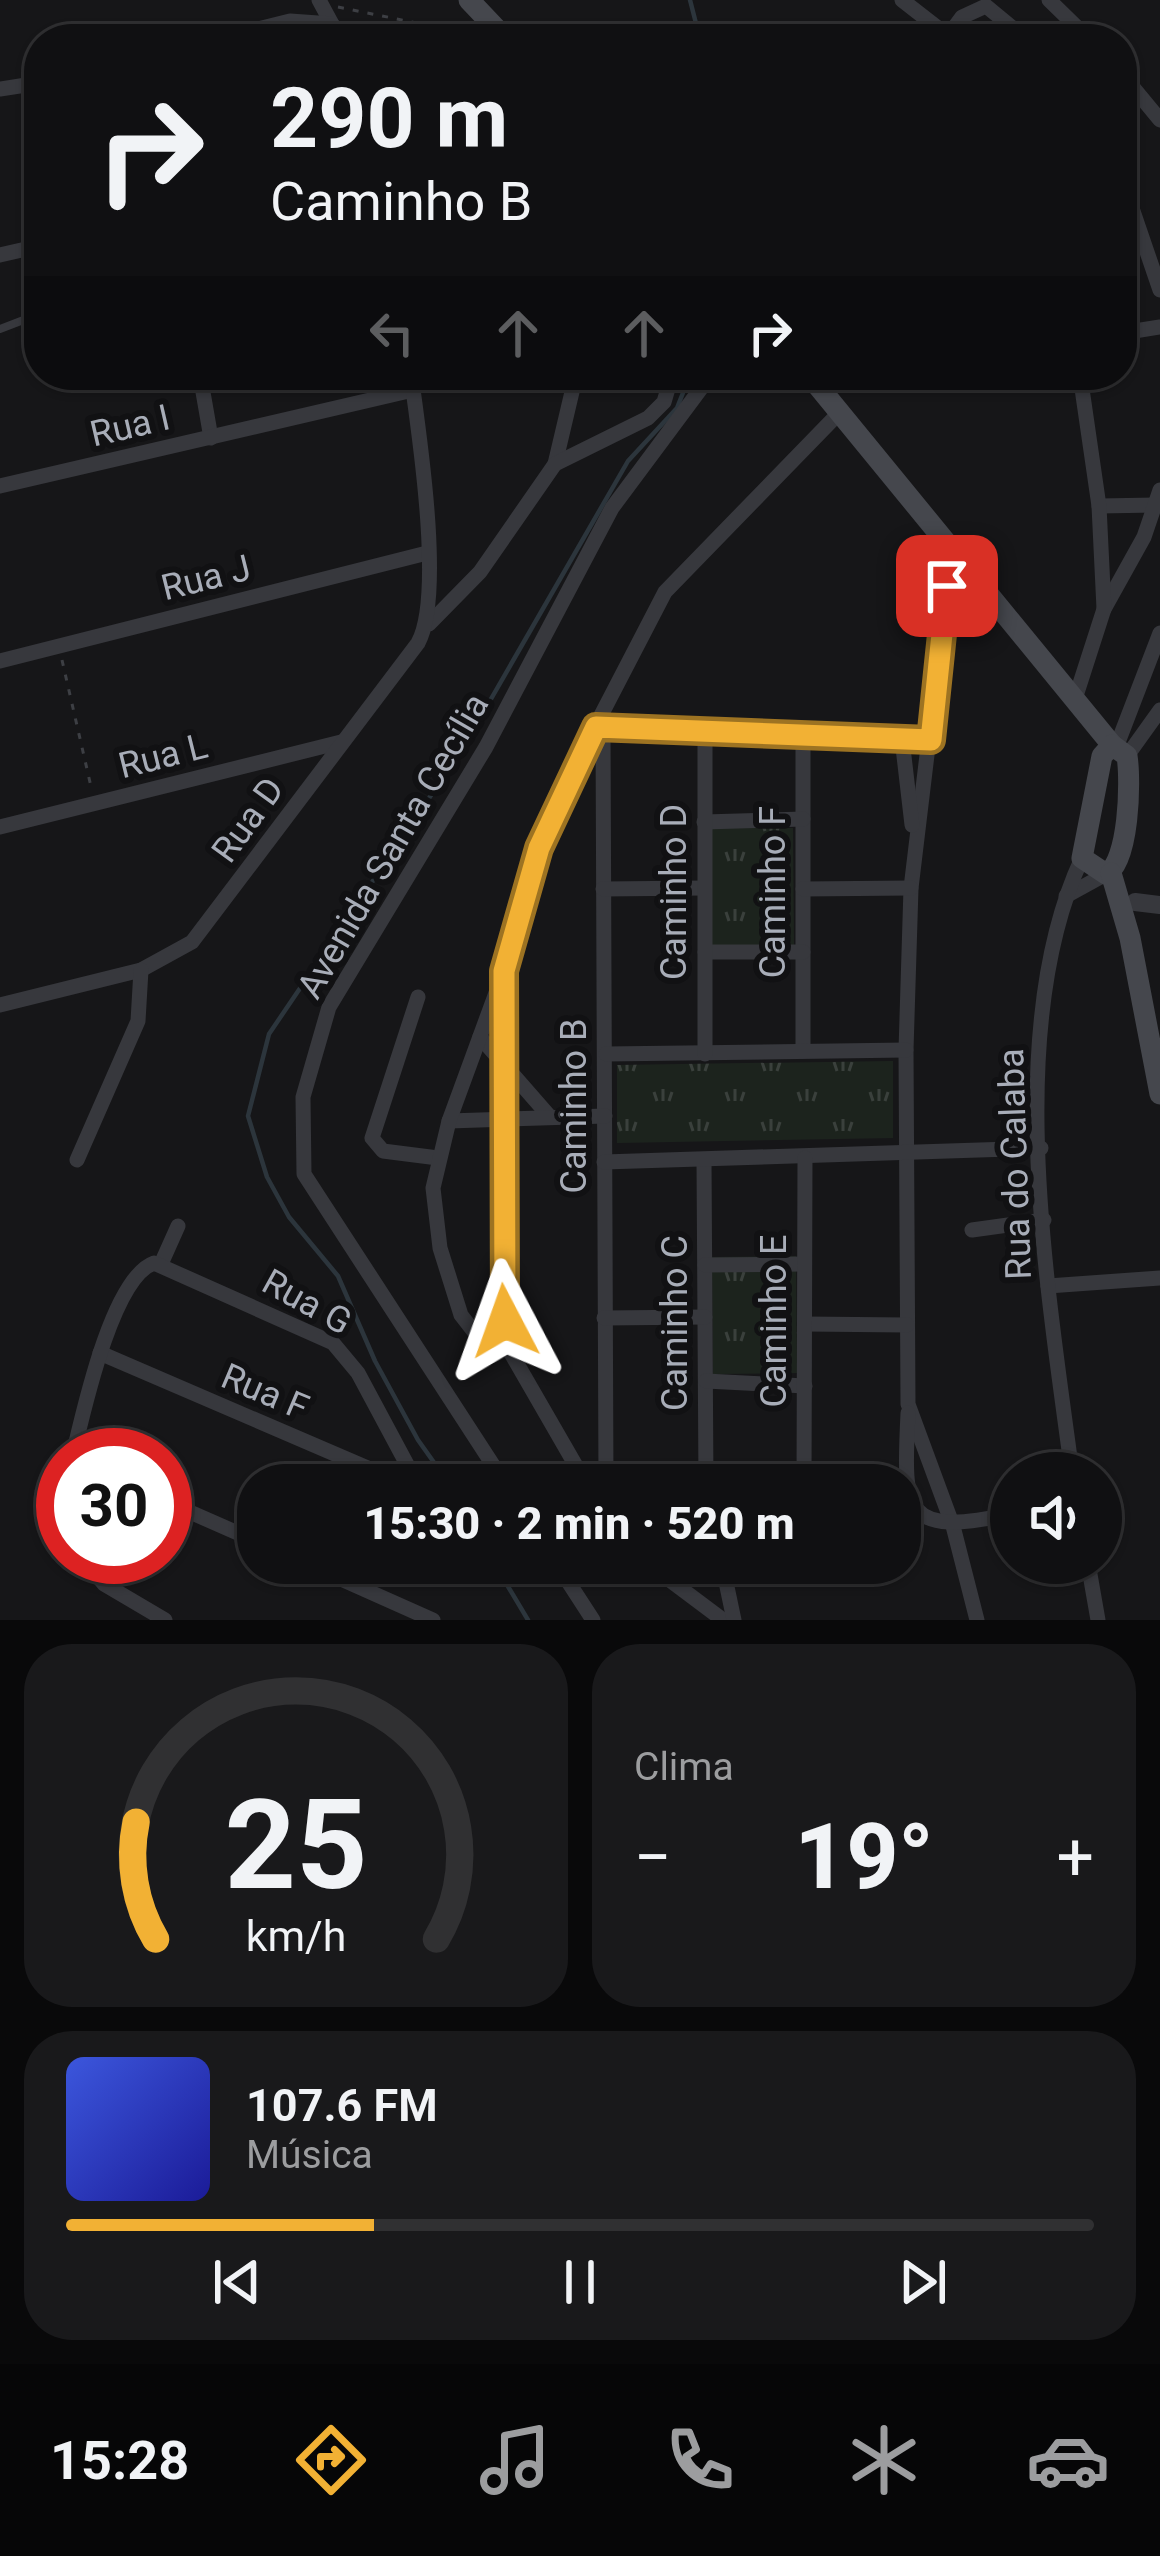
<!DOCTYPE html>
<html lang="pt">
<head>
<meta charset="utf-8">
<style>
	:root { --surface:#101012; --page:#19191b; --text:#f1f3f6; --muted:#9c9d9f; --line:#303032; --accent:#f2b134 }
	body { margin:0; font-family:Roboto,sans-serif; background:var(--page); color:var(--text); height:100vh; display:flex; flex-direction:column; font-size:45px; white-space:nowrap }
	* { box-sizing:border-box; margin:0 }
	p { font-size:39px; color:var(--muted) }
	.icon { flex:none; width:66px; height:66px; fill:none; stroke:currentColor; stroke-width:2; stroke-linecap:round; stroke-linejoin:round }
	.map { position:relative; height:1620px; overflow:hidden }
	.panel { display:flex; flex-direction:column; gap:24px; padding:24px; background:#09090a; flex:1 }
	.panel>* { flex:none }
	.hud { position:absolute; left:24px; top:24px; width:1113px; height:366px; border-radius:48px; box-shadow:0 3px 9px #0004,0 0 0 3px var(--line); background:#101012; color:var(--text); overflow:hidden }
	.buttons { position:absolute; left:990px; top:1452px; display:grid; gap:24px }
	.buttons a { display:grid; place-items:center; width:132px; height:132px; border-radius:50%; background:var(--surface); box-shadow:0 3px 9px #0004,0 0 0 3px var(--line); font-size:60px }
	.speed { position:absolute; left:36px; top:1428px; display:flex; gap:24px; font-size:60px; font-weight:700; text-align:center }
	.speed>* { display:grid; place-content:center; width:156px; height:156px; border-radius:50%; background:var(--surface); box-shadow:0 3px 9px #0004,0 0 0 3px var(--line); line-height:1 }
	.speed .limit { border:18px solid #d22; background:#fff; color:#111 }
	.pin { position:absolute; display:grid; place-items:center; width:102px; height:102px; color:#fff; margin:-51px; border-radius:24px; box-shadow:0 6px 18px #0006 }
	.me { position:absolute; width:132px; margin:-66px; rotate:356deg; stroke-linejoin:round; filter:drop-shadow(0 0 9px #0008) }
	.turn { display:flex; align-items:center; gap:42px; height:252px; padding:0 48px; font-size:54px }
	.turn .icon { width:156px; height:156px; stroke-width:2.5 }
	.turn b { display:block; font-size:84px; line-height:102px }
	.lanes { display:flex; align-items:center; height:114px; padding:0 48px; background:#0003; justify-content:center; gap:60px; direction:ltr }
	.lanes .off { opacity:.35 }
	.big { font-size:90px; font-weight:800; line-height:1.1 }
	.panel .widget { flex:1; display:flex; flex-direction:column; justify-content:center; gap:18px; min-width:0; padding:0 42px; border-radius:48px; background:var(--page) }
	.panel .dial { align-items:center; gap:0 }
	.dial svg { height:312px; overflow:visible; fill:none; stroke:var(--line); stroke-width:7; stroke-linecap:round; text-anchor:middle }
	.dial text { fill:var(--text); stroke:none }
	.song { display:flex; align-items:center; gap:36px }
	.cover { width:144px; height:144px; border-radius:18px; background:linear-gradient(135deg,hsl(230 70% 55%),hsl(240 70% 35%)) }
	.played { height:12px; border-radius:6px; background:linear-gradient(90deg,var(--accent) 30%,var(--line) 30%) }
	.keys { display:flex; justify-content:space-around; direction:ltr }
	.heat { display:flex; justify-content:space-between; align-items:center; font-size:66px; direction:ltr }
	.panel .tiles { flex:1; display:grid; gap:24px; grid-template-columns:1fr 1fr }
	.widget:last-child { grid-column:span 2 }
	.trip { position:absolute; left:237px; top:1464px; width:684px; height:120px; border-radius:48px; background:var(--surface); box-shadow:0 3px 9px #0004,0 0 0 3px var(--line); font-weight:800; line-height:120px; text-align:center }
	.tab-bar { display:flex; height:192px; justify-content:space-around; align-items:center; background:#060607; color:var(--muted) }
	.tab-bar .icon { width:84px; height:84px }
	.tab-bar .on { color:var(--accent) }
	.tab-bar b { font-size:54px; color:var(--text) }
	.map>svg:first-child { display:block }
	.grass { fill:url(#grass-tufts) }
	.lines { fill:none; stroke-linecap:round; stroke-linejoin:round }
	.stream { stroke:#2c353c; stroke-width:4.5 }
	.path { stroke:#3d3f44; stroke-width:3; stroke-dasharray:6 9; stroke-linecap:butt }
	.service { stroke:#37383d; stroke-width:8 }
	.minor { stroke:#37383d; stroke-width:15 }
	.tertiary { stroke:#37383d; stroke-width:18 }
	.secondary { stroke:#45474d; stroke-width:21 }
	.route-casing { stroke:#9d7322; stroke-width:30 }
	.route { stroke:#f2b134; stroke-width:21 }
	.labels { text-anchor:middle; dominant-baseline:central; stroke-width:12; stroke-linejoin:round; paint-order:stroke }
	.street-label { font-size:36px; fill:#a8adb8; stroke:#111113 }
</style>
</head>
<body>
<div class="map">
<svg width="1160" height="1620" viewBox="0 0 1160 1620">
	<defs>
		<pattern id="grass-tufts" width="24" height="20" patternUnits="userSpaceOnUse" patternTransform="scale(3)"><rect width="24" height="20" fill="#1c231d"/><path d="M3 7l-1-3M5 7V3M7 7l1-3M15 17l-1-3M17 17v-4M19 17l1-3" fill="none" stroke="#3a403c"/></pattern>
	</defs>
	<rect width="100%" height="100%" fill="#161618"/>
	<g class="grass">
		<path d="M710,828H793L794,945H710Z"/>
		<path d="M893,1061V1138L617,1143V1065Z"/>
		<path d="M796,1256L797,1373L713,1374L712,1257Z"/>
	</g>
	<g class="lines">
		<g class="stream">
			<path d="M690,0L700,39"/>
			<path d="M450,1485L418,1440L375,1361L338,1276L289,1217L267,1177L248,1116L269,1034L461,751L628,461L677,408L690,375"/>
			<path d="M494,1563L528,1620"/>
		</g>
		<g class="path">
			<path d="M338,7L476,35"/>
			<path d="M373,39L393,19"/>
			<path d="M62,660L92,791"/>
		</g>
		<path class="service" d="M0,329L39,314"/>
		<g class="minor">
			<path d="M319,0L340,39"/>
			<path d="M902,0L952,39"/>
			<path d="M1049,0L1089,39"/>
			<path d="M948,36L962,17L986,6L1026,39"/>
			<path d="M218,39L290,21L332,24"/>
			<path d="M1122,74L1160,120"/>
			<path d="M0,89L39,83"/>
			<path d="M1122,179L1160,290"/>
			<path d="M0,255L39,246"/>
			<path d="M1122,333L1160,327"/>
			<path d="M200,375L211,438"/>
			<path d="M555,464L576,375"/>
			<path d="M0,486L413,390"/>
			<path d="M1099,506L1156,505"/>
			<path d="M952,547L911,888L906,1050L908,1404L953,1526L977,1620"/>
			<path d="M1104,609L1144,537L1160,490"/>
			<path d="M429,624L480,572L555,464L648,418L664,402L672,375"/>
			<path d="M0,661L427,553"/>
			<path d="M1075,699L1104,609L1099,506L1080,375"/>
			<path d="M599,727L931,740"/>
			<path d="M603,727L606,1485"/>
			<path d="M803,733V1051"/>
			<path d="M902,739L912,825"/>
			<path d="M1117,745L1160,633"/>
			<path d="M1127,756L1160,710"/>
			<path d="M704,822L803,819"/>
			<path d="M0,827L341,742"/>
			<path d="M603,889L704,888"/>
			<path d="M803,889L911,888"/>
			<path d="M1066,896L1106,874"/>
			<path d="M705,952H803"/>
			<path d="M505,982L508,1118L501,1258L508,1348L587,1485"/>
			<path d="M418,997L372,1138L383,1151L438,1158"/>
			<path d="M0,1005L141,970L192,942L418,643C444,596 419,434 411,375"/>
			<path d="M480,1037L550,1117"/>
			<path d="M606,1054L906,1050"/>
			<path d="M705,1054V731"/>
			<path d="M449,1121L605,1116"/>
			<path d="M77,1160L138,1021L141,970"/>
			<path d="M704,1160L706,1485"/>
			<path d="M604,1162L1041,1148"/>
			<path d="M972,1230L1044,1220"/>
			<path d="M161,1264L178,1226"/>
			<path d="M705,1265L804,1264"/>
			<path d="M1048,1286L1160,1278"/>
			<path d="M604,1318L705,1317"/>
			<path d="M805,1324L907,1325"/>
			<path d="M508,1348L475,1333L461,1315L440,1248L433,1188L449,1121L504,971L531,871L568,779L665,592L840,412"/>
			<path d="M100,1353L407,1485"/>
			<path d="M706,1381L805,1386"/>
			<path d="M908,1413C903,1513 903,1537 1011,1514"/>
			<path d="M73,1455C83,1413 112,1278 154,1263L333,1343L358,1373L418,1485"/>
			<path d="M1072,1473C1048,1289 1002,1030 1082,858"/>
			<path d="M506,1485L304,1174L303,1097L329,1007L486,747L612,508L711,375"/>
			<path d="M804,1485L805,1158"/>
			<path d="M165,1501L258,1542"/>
			<path d="M82,1557L104,1584L165,1620"/>
			<path d="M305,1563L433,1620"/>
			<path d="M556,1563L593,1620"/>
			<path d="M647,1563L723,1620"/>
			<path d="M722,1563L734,1620"/>
			<path d="M1088,1563L1098,1620"/>
		</g>
		<path class="tertiary" d="M1135,902L1160,905"/>
		<g class="secondary">
			<path d="M469,0L506,39"/>
			<path d="M809,375L1112,745"/>
			<path d="M1112,745L1127,756C1131,781 1129,863 1106,874L1082,858L1102,756Z"/>
			<path d="M1111,873L1130,938L1160,1094"/>
		</g>
	</g>
	<g class="lines">
		<defs>
			<path id="route" d="M505,1321L504,971L539,848L596,727L931,740L947,586"/>
		</defs>
		<use href="#route" class="route-casing"/>
		<use href="#route" class="route"/>
	</g>
	<g class="labels">
		<g class="street-label">
			<text transform="translate(130 426) rotate(-13)">Rua I</text>
			<text transform="translate(206 578) rotate(-14)">Rua J</text>
			<text transform="translate(163 756) rotate(-14)">Rua L</text>
			<text transform="translate(248 820) rotate(-54)">Rua D</text>
			<text transform="translate(393 846) rotate(-60)">Avenida Santa Cecília</text>
			<text transform="translate(674 892) rotate(-90)">Caminho D</text>
			<text transform="translate(773 892) rotate(-90)">Caminho F</text>
			<text transform="translate(574 1106) rotate(-90)">Caminho B</text>
			<text transform="translate(1015 1164) rotate(-92)">Rua do Calaba</text>
			<text transform="translate(307 1302) rotate(29)">Rua G</text>
			<text transform="translate(774 1321) rotate(-90)">Caminho E</text>
			<text transform="translate(675 1323) rotate(-90)">Caminho C</text>
			<text transform="translate(265 1392) rotate(23)">Rua F</text>
		</g>
	</g>
</svg>
<div class="buttons">
<a><svg class="icon" aria-label="sound" viewBox="0 0 24 24"><path d="M4 9h4l5-4v14l-5-4H4zM17 9q2 3 0 6"/></svg></a>
</div>
<div class="speed"><div class="limit">30</div></div>
<div class="pin" style="left:947px;top:586px;background:#d93025"><svg class="icon" aria-label="arrive" viewBox="0 0 24 24"><path d="M6 21V4h12l-3 4 3 4H6"/></svg></div>
<svg class="me" style="left:505px;top:1321px" viewBox="-20 -20 40 40"><path d="M0-17L14 15 0 8-14 15z" fill="#f2b134" stroke="#fff" stroke-width="4"/></svg>
<div class="trip">15:30 · 2 min · 520 m</div>
<div class="hud">
<div class="turn"><svg class="icon" aria-label="right" viewBox="0 0 24 24"><path d="M7 20v-9h11M14 6l5 5-5 5"/></svg><div><b>290 m</b>Caminho B</div></div>
<div class="lanes"><svg class="icon off" aria-label="left" viewBox="0 0 24 24"><path d="M17 20v-9H6M10 6l-5 5 5 5"/></svg><svg class="icon off" aria-label="ahead" viewBox="0 0 24 24"><path d="M12 20V5M6 11l6-6 6 6"/></svg><svg class="icon off" aria-label="ahead" viewBox="0 0 24 24"><path d="M12 20V5M6 11l6-6 6 6"/></svg><svg class="icon" aria-label="right" viewBox="0 0 24 24"><path d="M7 20v-9h11M14 6l5 5-5 5"/></svg></div>
</div>
</div>
<section class="panel">
<div class="tiles">
<div class="widget dial"><svg viewBox="0 0 100 80">
<path d="M14 69A42 42 0 1 1 86 69"/>
<path d="M14 69A42 42 0 0 1 9 39" stroke="#f2b134"/>
<text x="50" y="56" font-size="32" font-weight="700">25</text>
<text x="50" y="72" font-size="11">km/h</text>
</svg></div>
<div class="widget"><p>Clima</p>
<div class="heat"><a>−</a><b class="big">19°</b><a>+</a></div>
</div>
<div class="widget">
<div class="song"><i class="cover"></i><div><b>107.6 FM</b><p>Música</p></div></div>
<div class="played"></div>
<div class="keys"><svg class="icon" aria-label="previous" viewBox="0 0 24 24"><path d="M18 5L8 12l10 7zM5 5v14"/></svg><svg class="icon" aria-label="pause" viewBox="0 0 24 24"><path d="M8 5v14M16 5v14"/></svg><svg class="icon" aria-label="next" viewBox="0 0 24 24"><path d="M6 5l10 7-10 7zM19 5v14"/></svg></div>
</div>
</div>
</section>
<nav class="tab-bar">
<b>15:28</b>
<svg class="icon on" aria-label="directions" viewBox="0 0 24 24"><path d="M12 3l9 9-9 9-9-9zM9 14v-3h6M13 9l2 2-2 2"/></svg>
<svg class="icon" aria-label="music" viewBox="0 0 24 24"><path d="M9 18V5l10-2v13"/><circle cx="6" cy="18" r="3"/><circle cx="16" cy="16" r="3"/></svg>
<svg class="icon" aria-label="phone" viewBox="0 0 24 24"><path d="M5 4h4l2 5-3 2q2 4 5 5l2-3 5 2v4C11 20 4 13 5 4z"/></svg>
<svg class="icon" aria-label="climate" viewBox="0 0 24 24"><path d="M12 3v18M4 7l16 10M4 17L20 7"/></svg>
<svg class="icon" aria-label="car" viewBox="0 0 24 24"><path d="M5 17H2v-5l4-1 3-4h7l3 4 3 1v5h-3M9 17h6M6 11h13"/><circle cx="7" cy="17" r="2"/><circle cx="17" cy="17" r="2"/></svg>
</nav>
</body>
</html>
